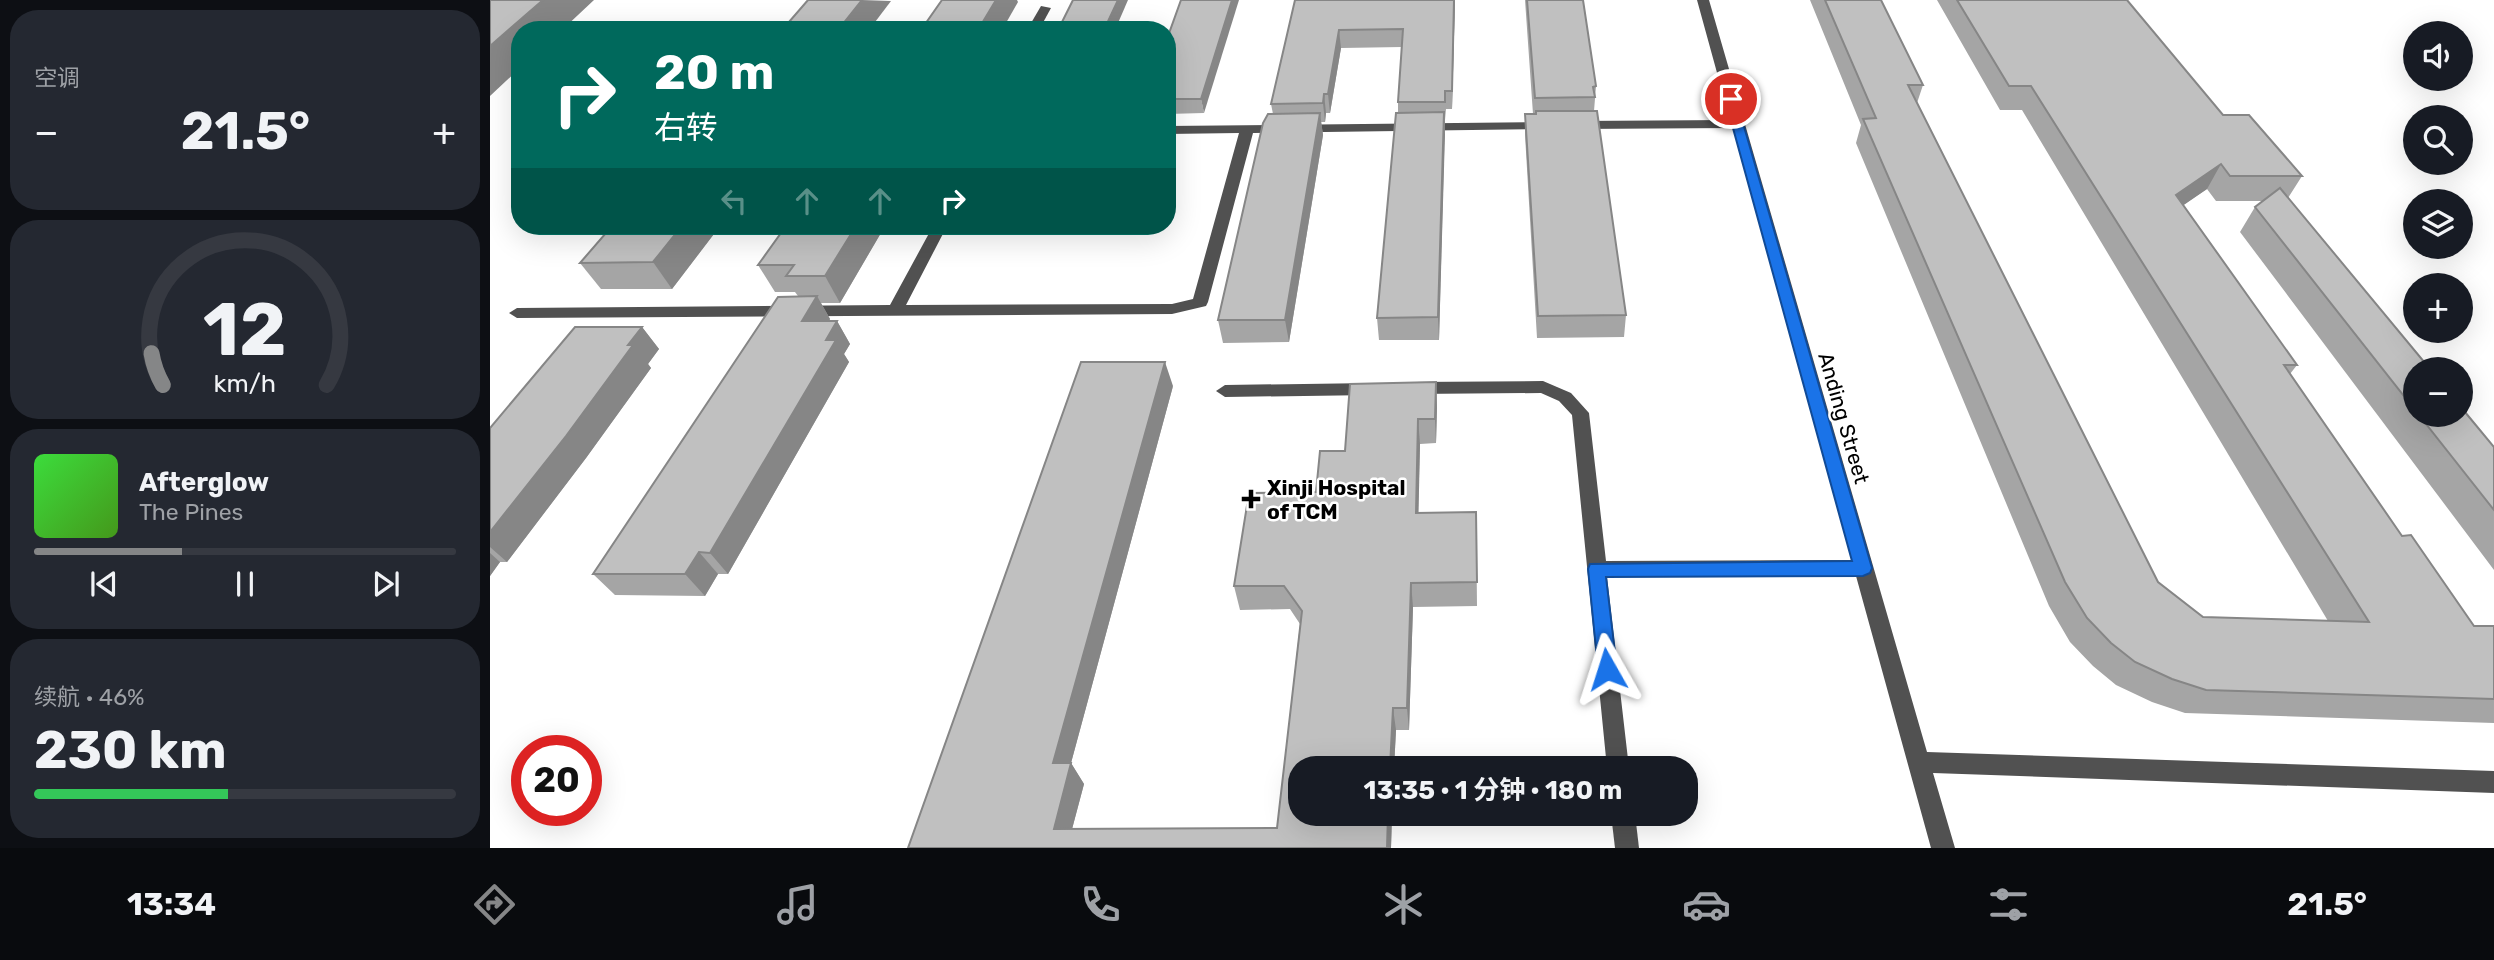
<!DOCTYPE html>
<html lang="zh">
<head>
<meta charset="utf-8">
<style>
	:root { --surface:#171b24; --page:#242831; --text:#f1f3f6; --muted:#9ea1a6; --line:#363941; --accent:#858687 }
	body { margin:0; font-family:Rubik,"Noto Sans SC",sans-serif; background:var(--page); color:var(--text); height:100vh; display:flex; flex-direction:column; font-size:26px; white-space:nowrap }
	* { box-sizing:border-box; margin:0 }
	p { font-size:23px; color:var(--muted) }
	.icon { flex:none; width:38px; height:38px; fill:none; stroke:currentColor; stroke-width:2; stroke-linecap:round; stroke-linejoin:round }
	.map { position:relative; flex:1; overflow:hidden }
	.panel { display:flex; flex-direction:column; gap:10px; padding:10px; background:#0d0f14; width:490px }
	.panel>* { flex:none }
	.top-card { position:absolute; left:21px; top:21px; width:665px; height:214px; border-radius:28px; box-shadow:0 7px 28px #0002; background:#00695c; color:#fff; overflow:hidden }
	.buttons { position:absolute; left:1913px; top:21px; display:grid; gap:14px }
	.buttons a { display:grid; place-items:center; width:70px; height:70px; border-radius:50%; background:var(--surface); box-shadow:0 7px 28px #0002; font-size:35px }
	.speed { position:absolute; left:21px; top:735px; display:flex; gap:14px; font-size:35px; font-weight:700; text-align:center }
	.speed>* { display:grid; place-content:center; width:91px; height:91px; border-radius:50%; background:var(--surface); box-shadow:0 7px 28px #0002; line-height:1 }
	.speed .limit { border:10px solid #d22; background:#fff; color:#111 }
	.pin { position:absolute; display:grid; place-items:center; width:60px; height:60px; color:#fff; margin:-30px; border:4px solid #fff; border-radius:50%; box-shadow:0 2px 7px #0007 }
	.me { position:absolute; width:77px; margin:-38px; rotate:354deg; stroke-linejoin:round; filter:drop-shadow(0 0 5px #0008) }
	.turn { display:flex; align-items:center; gap:24px; height:147px; padding:0 28px; font-size:32px }
	.turn .icon { width:91px; height:91px; stroke-width:2.5 }
	.turn b { display:block; font-size:49px; line-height:60px }
	.lanes { display:flex; align-items:center; height:66px; padding:0 28px; background:#0003; justify-content:center; gap:35px; direction:ltr }
	.lanes .off { opacity:.35 }
	.big { font-size:52px; font-weight:700; line-height:1.1 }
	.panel .card { flex:1; display:flex; flex-direction:column; justify-content:center; gap:10px; min-width:0; padding:0 24px; border-radius:28px; background:var(--page) }
	.panel .dial { align-items:center; gap:0 }
	.dial svg { height:182px; overflow:visible; fill:none; stroke:var(--line); stroke-width:7; stroke-linecap:round; text-anchor:middle }
	.dial text { fill:var(--text); stroke:none }
	.song { display:flex; align-items:center; gap:21px }
	.cover { width:84px; height:84px; border-radius:10px; background:linear-gradient(135deg,hsl(120 70% 55%),hsl(100 70% 35%)) }
	.played { height:7px; border-radius:4px; background:linear-gradient(90deg,var(--accent) 35%,var(--line) 35%) }
	.keys { display:flex; justify-content:space-around; direction:ltr }
	.heat { display:flex; justify-content:space-between; align-items:center; font-size:38px; direction:ltr }
	.charge { height:10px; border-radius:5px; background:linear-gradient(90deg,#34c759 46%,var(--line) 0) }
	.trip { position:absolute; left:798px; top:756px; width:410px; height:70px; border-radius:28px; background:var(--surface); box-shadow:0 7px 28px #0002; font-weight:700; line-height:70px; text-align:center }
	.tab-bar { display:flex; height:112px; justify-content:space-around; align-items:center; background:#090b0e; color:var(--muted) }
	.tab-bar .icon { width:49px; height:49px }
	.tab-bar .current { color:var(--accent) }
	.tab-bar b { font-size:32px; color:var(--text) }
	main { display:flex; flex:1; min-height:0 }
	.map>svg:first-child { display:block }
	.lines { fill:none; stroke-linecap:round; stroke-linejoin:round }
	.minor { fill:#515151; fill-rule:evenodd }
	.wall { fill:#a5a5a5 }
	.shaded-wall { fill:#868686 }
	.building { fill:#c0c0c0; stroke:#868686; stroke-width:2 }
	.route { fill:#1a73e8; stroke:#114b97; stroke-width:2 }
	.poi-dot { fill:#000; stroke:#fff; stroke-width:2.5 }
	.labels { text-anchor:middle; dominant-baseline:central; stroke-width:5; stroke-linejoin:round; paint-order:stroke }
	.street-label { font-size:21px; fill:#000; stroke:#fff }
	.poi-label { font-size:21px; font-weight:bold; fill:#000; stroke:#fff; text-anchor:start }
</style>
</head>
<body>
<main>
<section class="panel">
<div class="card"><p>空调</p>
<div class="heat"><a>−</a><b class="big">21.5°</b><a>+</a></div>
</div>
<div class="card dial"><svg viewBox="0 0 100 80">
<path d="M14 69A42 42 0 1 1 86 69"/>
<path d="M14 69A42 42 0 0 1 9 55" stroke="#858687"/>
<text x="50" y="56" font-size="32" font-weight="700">12</text>
<text x="50" y="72" font-size="11">km/h</text>
</svg></div>
<div class="card">
<div class="song"><i class="cover"></i><div><b>Afterglow</b><p>The Pines</p></div></div>
<div class="played"></div>
<div class="keys"><svg class="icon" aria-label="previous" viewBox="0 0 24 24"><path d="M18 5L8 12l10 7zM5 5v14"/></svg><svg class="icon" aria-label="pause" viewBox="0 0 24 24"><path d="M8 5v14M16 5v14"/></svg><svg class="icon" aria-label="next" viewBox="0 0 24 24"><path d="M6 5l10 7-10 7zM19 5v14"/></svg></div>
</div>
<div class="card"><p>续航 · 46%</p><b class="big">230 km</b><div class="charge"></div></div>
</section>
<div class="map">
<svg width="2004" height="848" viewBox="0 0 2004 848">
	<rect width="100%" height="100%" fill="#fff"/>
	<g class="lines">
		<g class="minor">
			<path d="M1207,0H1219L1437,752L2004,771V793L1443,773L1465,848H1441L1366,576L1117,577L1139,768H1117L1082,415L1069,401L1051,393L924,394L916,388L924,382L1053,381L1081,393L1099,413L1116,561L1362,560L1243,128L1087,129L1080,125L1087,121L1240,120Z"/>
			<path d="M551,6L561,8L549,30H537Z"/>
			<path d="M1059,122L1066,126L1064,129L763,133L718,302L716,306L682,314L27,318L19,313L27,308L400,305L443,226H457L416,305L682,304L703,299L749,133L677,134V126Z"/>
			<path d="M882,383L890,389L882,395L735,397L726,391L735,385Z"/>
			<path d="M1121,814H1145L1149,848H1125Z"/>
		</g>
	</g>
	<g class="wall">
		<path d="M691,0L714,113L677,114V39Z"/>
		<path d="M805,0H965L962,109H956L955,120L949,340H889L887,318L908,113V102L912,47L851,48L840,113H836L835,122H831L833,135L799,342L733,343L728,320L783,114L781,104Z"/>
		<path d="M1035,0H1093L1106,86L1104,111L1136,315L1134,337L1047,338L1035,135V114H1043Z"/>
		<path d="M1320,0H1391L1433,85L1427,103L1668,582L1713,617L1838,621L1532,110H1510L1447,0H1637L1733,115L1812,176L1798,198L1925,369V415H1970L2004,447V570L1750,232L1765,207L1773,201H1726L1717,189L1693,205L1807,365L1800,374L1912,536L1984,626H2004V723L1695,713L1662,702L1626,685L1603,666L1580,642L1559,606L1366,143L1371,125Z"/>
		<path d="M122,226H230L182,289H111L90,263Z"/>
		<path d="M296,226H395L350,303H331L340,319L339,321H347L360,344L354,354L359,362L238,574H228L215,596L125,595L103,574L308,296L305,292H285L268,265Z"/>
		<path d="M152,327L169,349L158,364L161,368L96,458L17,562H10L0,576V428Z"/>
		<path d="M946,382L947,407L946,443L930,444L928,513L986,512L987,606L923,607L919,730H906L904,768H810V814H902L901,848H418L683,386L581,763L594,784L582,829L787,828L810,624L800,609L750,610L744,586L826,492L855,451Z"/>
	</g>
	<g class="shaded-wall">
		<path d="M53,0H104L72,30H30V68L0,96V46Z"/>
		<path d="M372,0L401,1L379,30H348Z"/>
		<path d="M506,0H527L528,2L512,30H488Z"/>
		<path d="M628,0H638L625,30H614Z"/>
		<path d="M742,0H749L714,113L711,99Z"/>
		<path d="M964,0H965L962,109V91Z"/>
		<path d="M849,30L851,48L840,113L838,94Z"/>
		<path d="M834,94L836,113L835,122L833,103Z"/>
		<path d="M954,112L955,134L949,340L948,317Z"/>
		<path d="M830,113L833,135L799,342L795,320Z"/>
		<path d="M1731,164L1717,189L1672,220L1686,195Z"/>
		<path d="M192,226H230L182,289L163,262Z"/>
		<path d="M366,226H395L350,303L335,276Z"/>
		<path d="M327,296L340,319L326,344L312,321Z"/>
		<path d="M347,321L360,344L354,354L359,362L238,574L220,553L336,340Z"/>
		<path d="M152,327L169,349L158,364L161,368L96,458L17,562L0,547V532Z"/>
		<path d="M675,362L683,386L581,763L594,784L577,848L564,829L563,763Z"/>
		<path d="M946,382L947,407L946,443L945,419Z"/>
		<path d="M928,419L930,444L928,537L926,513Z"/>
		<path d="M209,552L228,574L215,596L195,574Z"/>
		<path d="M0,553L10,562L0,576Z"/>
		<path d="M921,583L923,607L919,730L917,708Z"/>
		<path d="M903,708L906,730L904,768H900Z"/>
		<path d="M898,814H902L901,848H897Z"/>
	</g>
	<g class="building">
		<path d="M0,0H53L0,46Z"/>
		<path d="M318,0H372L348,30H292Z"/>
		<path d="M452,0H506L488,30H431Z"/>
		<path d="M583,0H628L614,30H568Z"/>
		<path d="M691,0H742L711,99H677V39Z"/>
		<path d="M805,0H964L962,91H955V102H908L913,29L849,30L838,94H834L833,103L781,104Z"/>
		<path d="M1037,0H1093L1106,86L1103,87L1105,97L1045,98Z"/>
		<path d="M1335,0H1391L1433,85H1418L1668,582L1713,617L1879,622L1541,86H1519L1467,0H1637L1733,115H1759L1812,176H1740L1731,164L1686,195L1807,365H1794L1912,536L1921,535L1984,626H2004V699L1716,690L1682,679L1645,662L1621,643L1597,618L1575,582L1373,119L1386,118Z"/>
		<path d="M1046,111H1107L1136,315L1048,316L1035,114H1046Z"/>
		<path d="M954,112L948,317L887,318L906,113Z"/>
		<path d="M830,113L795,320H728L773,123L778,114Z"/>
		<path d="M1790,188L1940,369H1925V410L1765,207Z"/>
		<path d="M122,226H192L163,262L90,263Z"/>
		<path d="M296,226H366L335,276H296L304,265H268Z"/>
		<path d="M327,296L312,321H347L336,340H346L220,553L209,552L195,574H103L288,297Z"/>
		<path d="M85,327H152L138,345H143L76,436L0,532V428Z"/>
		<path d="M591,362H675L563,763H581L564,829L787,828L812,611L794,586H744L759,493L826,492L830,451H855L860,384L946,382L945,419H928L926,513L986,512L987,582L921,583L917,708H903L900,768H810V814H898L897,848H418Z"/>
		<path d="M1970,406L2004,447V510L1929,415H1970Z"/>
	</g>
	<path class="route" d="M1236,96L1246,99L1382,568L1380,573L1373,576L1116,577L1127,669L1124,675L1117,677L1111,675L1108,669L1098,569L1100,564L1362,561L1235,99Z"/>
	<path class="poi-dot" d="M757.5 488.5h7v7h7v7h-7v7h-7v-7h-7v-7h7z"/>
	<g class="labels">
		<g class="street-label">
			<text transform="translate(1354 418) rotate(74)">Anding Street</text>
		</g>
		<g class="poi-label">
			<text x="777" y="487">Xinji Hospital<tspan x="777" dy="24">of TCM</tspan></text>
		</g>
	</g>
</svg>
<div class="buttons">
<a><svg class="icon" aria-label="sound" viewBox="0 0 24 24"><path d="M4 9h4l5-4v14l-5-4H4zM17 9q2 3 0 6"/></svg></a>
<a><svg class="icon" aria-label="search" viewBox="0 0 24 24"><circle cx="10" cy="10" r="6"/><path d="M15 15l6 6"/></svg></a>
<a><svg class="icon" aria-label="layers" viewBox="0 0 24 24"><path d="M12 4l9 5-9 5-9-5zM3 14l9 5 9-5"/></svg></a>
<a>+</a>
<a>−</a>
</div>
<div class="speed"><div class="limit">20</div></div>
<div class="pin" style="left:1241px;top:99px;background:#d93025"><svg class="icon" aria-label="arrive" viewBox="0 0 24 24"><path d="M6 21V4h12l-3 4 3 4H6"/></svg></div>
<svg class="me" style="left:1117px;top:669px" viewBox="-20 -20 40 40"><path d="M0-17L14 15 0 8-14 15z" fill="#1a73e8" stroke="#fff" stroke-width="4"/></svg>
<div class="trip">13:35 · 1 分钟 · 180 m</div>
<div class="top-card">
<div class="turn"><svg class="icon" aria-label="right" viewBox="0 0 24 24"><path d="M7 20v-9h11M14 6l5 5-5 5"/></svg><div><b>20 m</b>右转</div></div>
<div class="lanes"><svg class="icon off" aria-label="left" viewBox="0 0 24 24"><path d="M17 20v-9H6M10 6l-5 5 5 5"/></svg><svg class="icon off" aria-label="ahead" viewBox="0 0 24 24"><path d="M12 20V5M6 11l6-6 6 6"/></svg><svg class="icon off" aria-label="ahead" viewBox="0 0 24 24"><path d="M12 20V5M6 11l6-6 6 6"/></svg><svg class="icon" aria-label="right" viewBox="0 0 24 24"><path d="M7 20v-9h11M14 6l5 5-5 5"/></svg></div>
</div>
</div>
</main>
<nav class="tab-bar">
<b>13:34</b>
<svg class="icon current" aria-label="directions" viewBox="0 0 24 24"><path d="M12 3l9 9-9 9-9-9zM9 14v-3h6M13 9l2 2-2 2"/></svg>
<svg class="icon" aria-label="music" viewBox="0 0 24 24"><path d="M9 18V5l10-2v13"/><circle cx="6" cy="18" r="3"/><circle cx="16" cy="16" r="3"/></svg>
<svg class="icon" aria-label="phone" viewBox="0 0 24 24"><path d="M5 4h4l2 5-3 2q2 4 5 5l2-3 5 2v4C11 20 4 13 5 4z"/></svg>
<svg class="icon" aria-label="climate" viewBox="0 0 24 24"><path d="M12 3v18M4 7l16 10M4 17L20 7"/></svg>
<svg class="icon" aria-label="car" viewBox="0 0 24 24"><path d="M5 17H2v-5l4-1 3-4h7l3 4 3 1v5h-3M9 17h6M6 11h13"/><circle cx="7" cy="17" r="2"/><circle cx="17" cy="17" r="2"/></svg>
<svg class="icon" aria-label="filters" viewBox="0 0 24 24"><path d="M4 7h16M4 17h16"/><circle cx="9" cy="7" r="2"/><circle cx="15" cy="17" r="2"/></svg>
<b>21.5°</b>
</nav>
</body>
</html>
